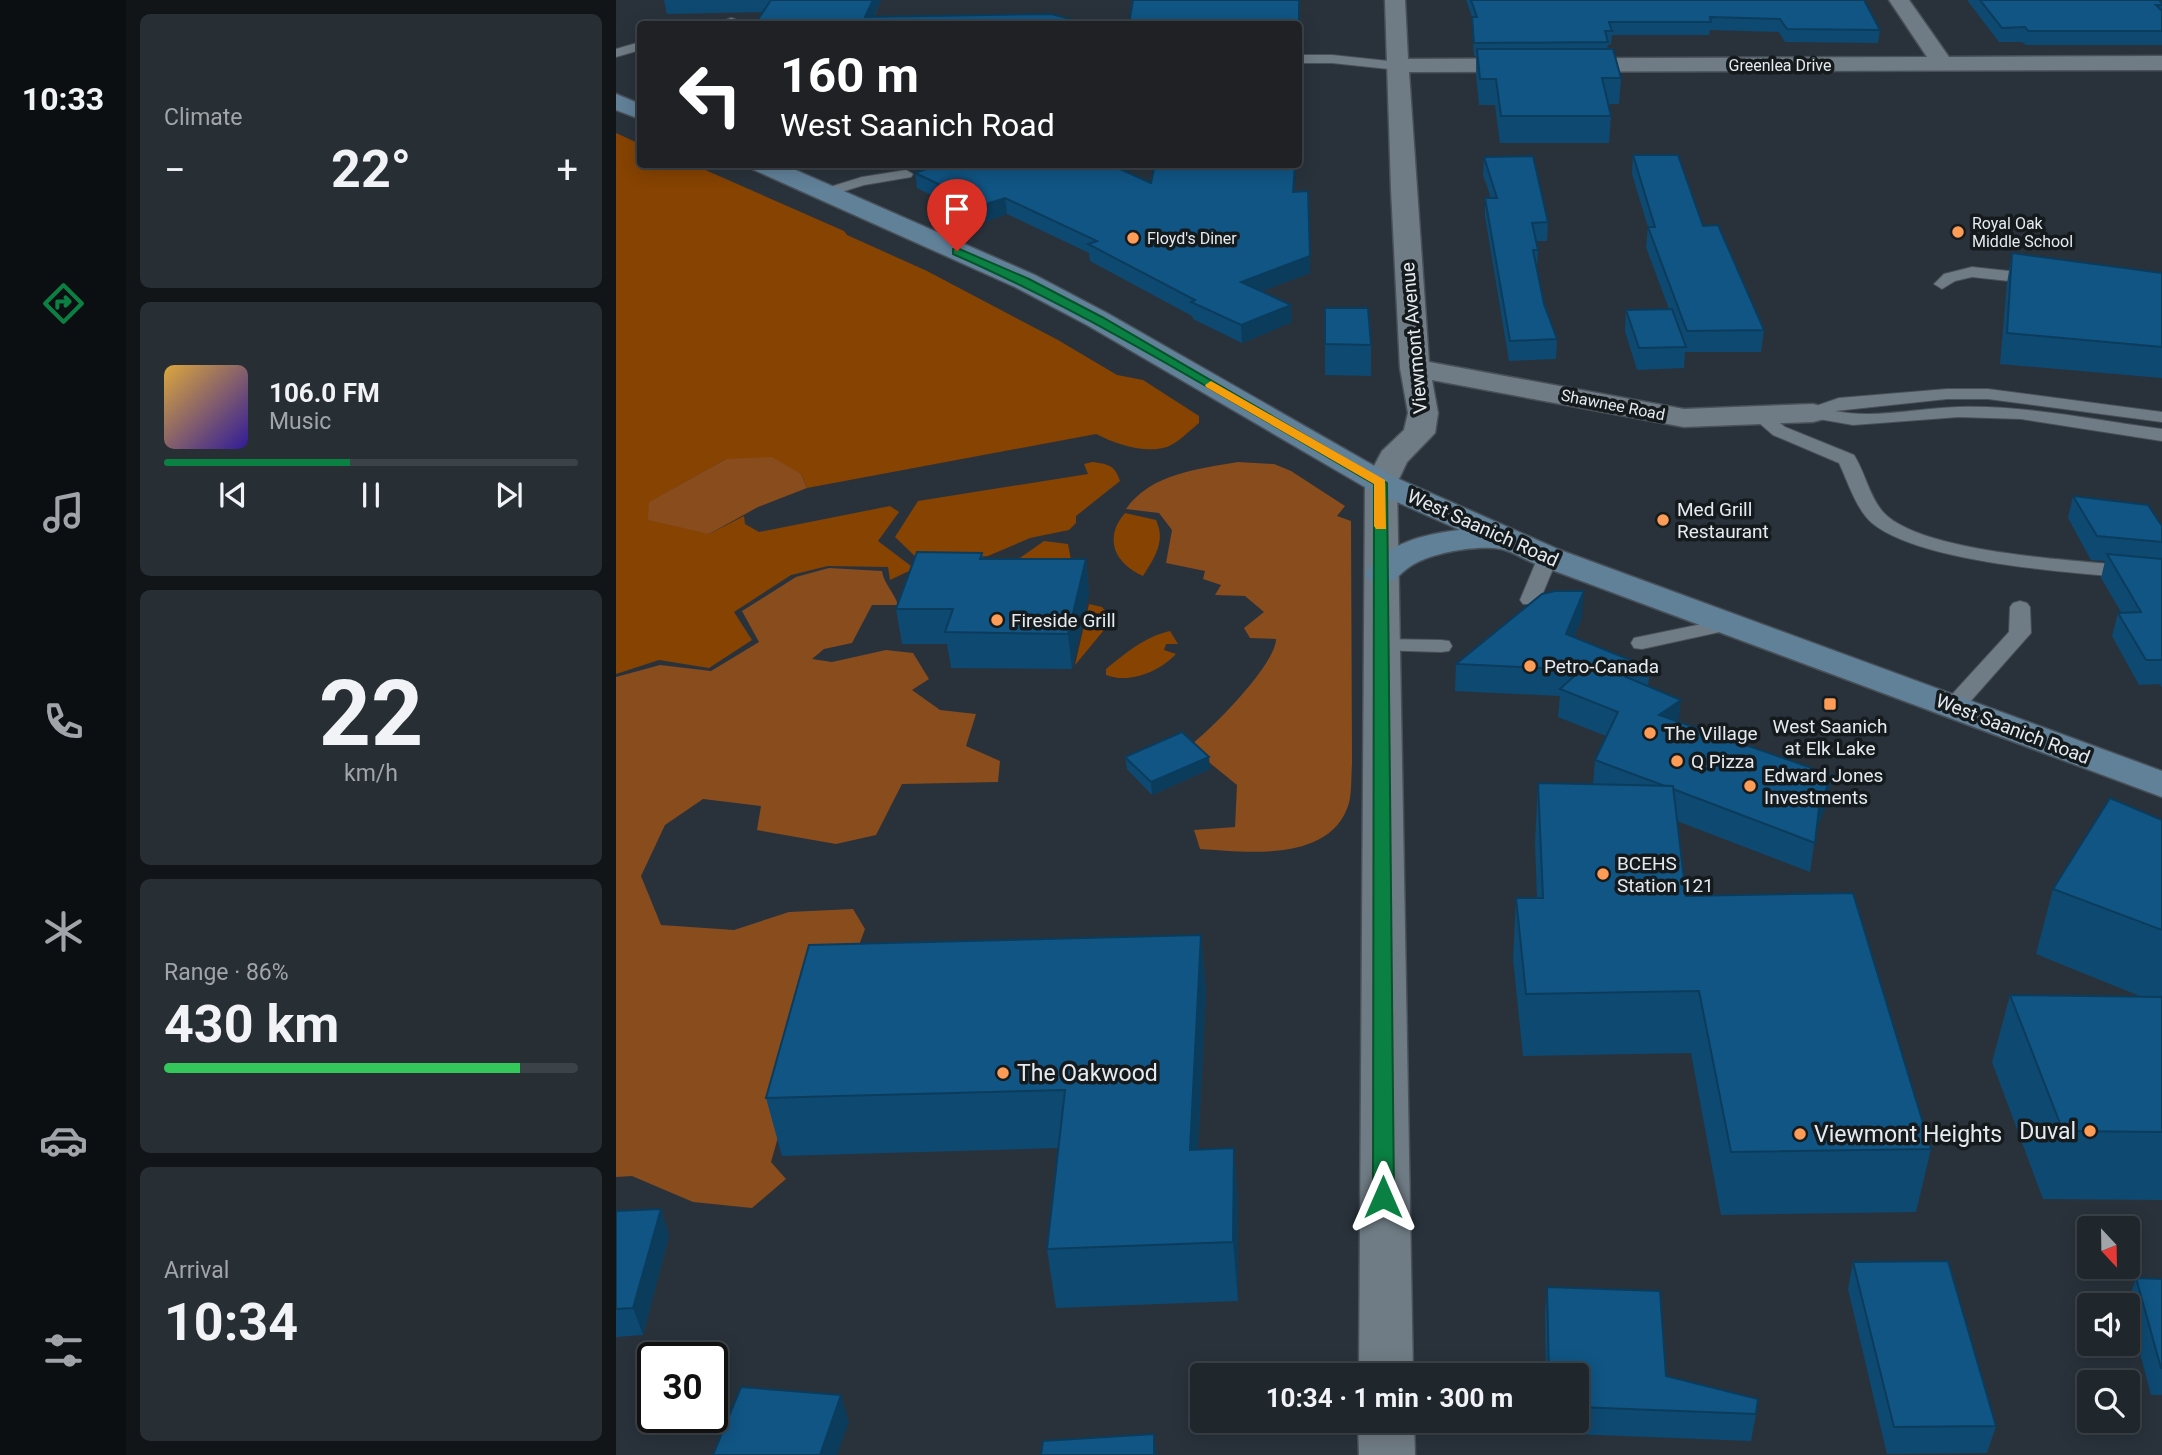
<!DOCTYPE html>
<html lang="en">
<head>
<meta charset="utf-8">
<style>
	:root { --surface:#1f262c; --page:#272e34; --text:#f1f3f6; --muted:#a1a5a9; --line:#3c4348; --accent:#0b8043 }
	body { margin:0; font-family:Roboto,sans-serif; background:var(--page); color:var(--text); height:100vh; display:flex; flex-direction:column; font-size:26px; white-space:nowrap }
	* { box-sizing:border-box; margin:0 }
	p { font-size:23px; color:var(--muted) }
	.icon { flex:none; width:38px; height:38px; fill:none; stroke:currentColor; stroke-width:2; stroke-linecap:round; stroke-linejoin:round }
	.map { position:relative; flex:1; overflow:hidden }
	.sheet { display:flex; flex-direction:column; gap:14px; padding:14px; background:#111518; width:490px }
	.sheet>* { flex:none }
	.top-card { position:absolute; left:21px; top:21px; width:665px; height:147px; border-radius:7px; box-shadow:0 4px 18px #0003,0 0 0 2px var(--line); background:#202124; color:#fff; overflow:hidden }
	.needle { width:46px; rotate:158deg }
	.tools { position:absolute; left:1461px; top:1216px; display:grid; gap:14px }
	.tools a { display:grid; place-items:center; width:63px; height:63px; border-radius:7px; background:var(--surface); box-shadow:0 4px 18px #0003,0 0 0 2px var(--line); font-size:35px }
	.speed { position:absolute; left:21px; top:1342px; display:flex; gap:14px; font-size:35px; font-weight:700; text-align:center }
	.speed>* { display:grid; place-content:center; width:91px; height:91px; border-radius:50%; background:var(--surface); box-shadow:0 4px 18px #0003,0 0 0 2px var(--line); line-height:1 }
	.speed .limit { border:4px solid #111; border-radius:10px; background:#fff; color:#111 }
	.pin { position:absolute; display:grid; place-items:center; width:60px; height:60px; color:#fff; margin:-72px -30px; border-radius:50% 50% 50% 0; rotate:-45deg; box-shadow:0 0 7px #0007 }
	.pin .icon { rotate:45deg }
	.me { position:absolute; width:77px; margin:-38px; rotate:0deg; stroke-linejoin:round; filter:drop-shadow(0 0 5px #0008) }
	.turn { display:flex; align-items:center; gap:24px; height:147px; padding:0 28px; font-size:32px }
	.turn .icon { width:91px; height:91px; stroke-width:2.5 }
	.turn b { display:block; font-size:49px; line-height:60px }
	.big { font-size:52px; font-weight:700; line-height:1.1 }
	.sheet .card { flex:1; display:flex; flex-direction:column; justify-content:center; gap:10px; min-width:0; padding:0 24px; border-radius:10px; background:var(--page) }
	.sheet .dial { align-items:center; gap:0 }
	.dial b { font-size:91px; line-height:1 }
	.song { display:flex; align-items:center; gap:21px }
	.cover { width:84px; height:84px; border-radius:10px; background:linear-gradient(135deg,hsl(40 70% 55%),hsl(250 70% 35%)) }
	.played { height:7px; border-radius:4px; background:linear-gradient(90deg,var(--accent) 45%,var(--line) 45%) }
	.keys { display:flex; justify-content:space-around; direction:ltr }
	.heat { display:flex; justify-content:space-between; align-items:center; font-size:38px; direction:ltr }
	.charge { height:10px; border-radius:5px; background:linear-gradient(90deg,#34c759 86%,var(--line) 0) }
	.trip { position:absolute; left:574px; top:1363px; width:399px; height:70px; border-radius:7px; background:var(--surface); box-shadow:0 4px 18px #0003,0 0 0 2px var(--line); font-weight:700; line-height:70px; text-align:center }
	main { display:flex; flex:1; min-height:0 }
	.tab-bar { display:flex; flex-direction:column; width:126px; justify-content:space-around; align-items:center; background:#0c0f12; color:var(--muted) }
	.tab-bar .icon { width:49px; height:49px }
	.tab-bar .current { color:var(--accent) }
	.tab-bar b { font-size:32px; color:var(--text) }
	.map>svg:first-child { display:block }
	.green { fill:#864302 }
	.forest { fill:#884c1d }
	.lines { fill:none; stroke-linecap:round; stroke-linejoin:round }
	.lane-casing { stroke:#485058; stroke-width:2 }
	.street-casing { stroke:#485058; stroke-width:3 }
	.secondary-casing { stroke:#485058; stroke-width:3 }
	.lane { fill:#707c85; fill-rule:evenodd }
	.street { fill:#707c85; fill-rule:evenodd }
	.secondary { fill:#618199; fill-rule:evenodd }
	.wall { fill:#0e4972 }
	.shaded-wall { fill:#0b3c5c }
	.building { fill:#105584; stroke:#0b3c5c; stroke-width:2 }
	.route { fill:#0b8043; stroke:#07532c; stroke-width:2 }
	.slow { fill:#f59e0b }
	.poi-dot { fill:#fd9c56; stroke:#151a1d; stroke-width:2.5 }
	.labels { text-anchor:middle; dominant-baseline:central; stroke-width:7; stroke-linejoin:round; paint-order:stroke }
	.far-street-label { font-size:16px; fill:#e4eaf0; stroke:#151a1d }
	.far-poi-label { font-size:16px; fill:#e4eaf0; stroke:#151a1d; text-anchor:start }
	.street-label { font-size:19px; fill:#e4eaf0; stroke:#151a1d }
	.poi-label { font-size:19px; fill:#e4eaf0; stroke:#151a1d; text-anchor:start }
	.near-poi-label { font-size:23px; fill:#e4eaf0; stroke:#151a1d; text-anchor:start }
</style>
</head>
<body>
<main>
<nav class="tab-bar">
<b>10:33</b>
<svg class="icon current" aria-label="directions" viewBox="0 0 24 24"><path d="M12 3l9 9-9 9-9-9zM9 14v-3h6M13 9l2 2-2 2"/></svg>
<svg class="icon" aria-label="music" viewBox="0 0 24 24"><path d="M9 18V5l10-2v13"/><circle cx="6" cy="18" r="3"/><circle cx="16" cy="16" r="3"/></svg>
<svg class="icon" aria-label="phone" viewBox="0 0 24 24"><path d="M5 4h4l2 5-3 2q2 4 5 5l2-3 5 2v4C11 20 4 13 5 4z"/></svg>
<svg class="icon" aria-label="climate" viewBox="0 0 24 24"><path d="M12 3v18M4 7l16 10M4 17L20 7"/></svg>
<svg class="icon" aria-label="car" viewBox="0 0 24 24"><path d="M5 17H2v-5l4-1 3-4h7l3 4 3 1v5h-3M9 17h6M6 11h13"/><circle cx="7" cy="17" r="2"/><circle cx="17" cy="17" r="2"/></svg>
<svg class="icon" aria-label="filters" viewBox="0 0 24 24"><path d="M4 7h16M4 17h16"/><circle cx="9" cy="7" r="2"/><circle cx="15" cy="17" r="2"/></svg>
</nav>
<section class="sheet">
<div class="card"><p>Climate</p>
<div class="heat"><a>−</a><b class="big">22°</b><a>+</a></div>
</div>
<div class="card">
<div class="song"><i class="cover"></i><div><b>106.0 FM</b><p>Music</p></div></div>
<div class="played"></div>
<div class="keys"><svg class="icon" aria-label="previous" viewBox="0 0 24 24"><path d="M18 5L8 12l10 7zM5 5v14"/></svg><svg class="icon" aria-label="pause" viewBox="0 0 24 24"><path d="M8 5v14M16 5v14"/></svg><svg class="icon" aria-label="next" viewBox="0 0 24 24"><path d="M6 5l10 7-10 7zM19 5v14"/></svg></div>
</div>
<div class="card dial"><b>22</b><p>km/h</p></div>
<div class="card"><p>Range · 86%</p><b class="big">430 km</b><div class="charge"></div></div>
<div class="card"><p>Arrival</p><b class="big">10:34</b></div>
</section>
<div class="map">
<svg width="1546" height="1455" viewBox="0 0 1546 1455">
	<rect width="100%" height="100%" fill="#29323b"/>
	<g class="green">
		<path d="M0,133L24,144V164L78,165L228,231L231,235L311,271L442,340L501,375L527,380L583,416V423C574,430 562,443 551,447C528,454 500,444 480,434L191,488L185,474L110,459L34,502L93,534L128,516L129,524L143,532L274,506L283,512L262,541L295,566L293,571L274,580L272,567L212,566L175,575L118,612L136,640L93,668L43,660L0,674Z"/>
		<path d="M476,462C492,464 499,465 504,481L460,516V523L453,530L414,538L372,556L304,561L279,537L302,501L472,474L468,464Z"/>
		<path d="M509,513L540,520C550,541 539,557 527,576C499,564 487,538 509,513Z"/>
		<path d="M428,541L452,544L455,560H401Z"/>
		<path d="M473,604L486,607L493,616L488,630L459,665Z"/>
		<path d="M554,631L562,644H550L548,650L560,654C543,672 513,684 490,675V669C510,653 528,637 554,631Z"/>
	</g>
	<g class="forest">
		<path d="M156,457L185,474L191,488L142,507L93,534L32,520L33,502L110,459Z"/>
		<path d="M622,462L658,464L675,471L729,506L721,516L735,521L736,764C735,776 736,791 733,803C715,863 632,852 584,849L578,830L619,827L621,785L573,746C595,730 660,664 660,639L634,638L628,628L648,612L629,596L599,595L605,585L587,579L589,571L550,563L556,530L543,513L510,509C535,473 583,469 622,462Z"/>
		<path d="M213,568L266,571C268,584 278,592 282,605H256L236,643L208,649L196,659L216,662L270,650L297,653L313,679L296,690L324,710L360,714L350,746L384,761L382,782L286,784L260,835L220,844L141,830L145,806L87,799L49,825L25,876L45,925L118,930L173,912L237,909L249,929L224,996L201,1000L155,1162L170,1179L136,1208L77,1202L16,1176L0,1177V677L44,665L95,671L143,642L126,611L180,577Z"/>
	</g>
	<g class="lines">
		<defs>
			<g id="lane">
				<path d="M115,18L119,19V24H99Z"/>
				<path d="M24,42V50L0,57V49Z"/>
				<path d="M682,55H716L782,62L788,66L782,70L716,63H682Z"/>
				<path d="M290,170L297,174L295,177L248,185L209,197L202,193L204,190L246,177Z"/>
				<path d="M1356,267L1421,274L1429,279L1421,284L1356,277L1339,281L1326,289L1318,284L1328,274Z"/>
				<path d="M1331,389H1372L1546,412V422L1372,399H1331L1219,411C1259,419 1302,408 1342,407C1410,405 1479,420 1546,429V441L1405,419L1343,417L1237,425L1191,417L1188,413L1191,409L1223,398Z"/>
				<path d="M1144,411L1150,412L1169,427L1238,455C1249,472 1253,496 1267,512C1307,556 1485,562 1546,568V580C1476,574 1308,566 1256,523C1240,509 1232,482 1223,463L1157,435L1135,416Z"/>
				<path d="M932,551L939,553L942,557L924,600L921,604H907L904,600L922,557L925,553Z"/>
				<path d="M1404,601L1411,603L1414,607L1415,633L1345,712H1329L1326,707L1329,702L1393,632L1394,607L1397,603Z"/>
				<path d="M1115,618L1122,620L1126,624L1122,628L1026,649L1018,648L1015,643L1018,638Z"/>
				<path d="M767,639L825,640L833,641L836,646L833,651L825,652L759,650L756,645L759,640Z"/>
			</g>
			<g id="street">
				<path d="M769,0H789L792,59L1311,57L1273,0H1293L1333,57L1546,56V70L793,72L813,362L1068,409L1197,404L1208,407L1212,413L1208,419L1197,422L1068,427L816,380L822,413L819,433L791,462L781,483L797,1376H743L749,483L766,451L788,430L792,413L784,368L775,189Z"/>
				<path d="M742,1421H798L799,1455H743Z"/>
			</g>
			<g id="secondary">
				<path d="M0,94L24,104V119L0,110Z"/>
				<path d="M133,164H166L419,275L491,313L776,476L944,550L1546,771V797L920,564C909,560 896,551 885,549C862,545 821,552 800,563C780,573 781,588 754,581L749,574C770,543 808,534 844,530L754,490L471,325L399,287L136,169Z"/>
			</g>
		</defs>
		<use href="#lane" class="lane-casing"/>
		<use href="#street" class="street-casing"/>
		<use href="#secondary" class="secondary-casing"/>
		<use href="#lane" class="lane"/>
		<use href="#street" class="street"/>
		<use href="#secondary" class="secondary"/>
	</g>
	<g class="wall">
		<path d="M48,0H265L258,17L139,24L147,12L51,14Z"/>
		<path d="M850,0H1248L1264,30L1262,43L1169,42L1163,32L1094,30L1093,35H996L995,44L992,45L991,49L1005,78L1003,104H992L995,116L993,143H884L879,105H863L860,74V56H858L856,30V17Z"/>
		<path d="M1351,0H1543L1546,3V45H1410L1406,42H1383Z"/>
		<path d="M1017,155L1087,226L1148,330L1145,352H1069L1068,368L1021,370L1009,331L1010,310L1053,309L1030,247L1032,227L1016,174Z"/>
		<path d="M868,157L932,222L931,241H920L922,250L921,268L928,304L941,339L940,359L893,361L869,216V198H875L867,175Z"/>
		<path d="M539,164H680L678,192L694,273L646,291L676,322L626,343L577,319L576,316L474,261L473,253L391,214L369,222L301,188L299,173L535,183Z"/>
		<path d="M1396,253L1546,273V378L1384,364L1391,283Z"/>
		<path d="M709,344L755,345V376L709,375Z"/>
		<path d="M1457,496L1546,526V688L1544,684L1523,685L1496,636L1502,613L1505,612L1485,578L1489,561L1475,560L1452,518Z"/>
		<path d="M366,553L367,559H470L473,593L456,669L335,668L331,644H286L280,609Z"/>
		<path d="M966,618L958,637L1034,668L1032,687L1062,722L1211,804L1200,830L1194,872L1061,821L1070,896L1315,1149L1300,1212L1105,1215L1075,1053L907,1056L897,959L900,898H921L919,843L922,783L977,784L979,760L990,736L942,717L944,696L839,691L840,664Z"/>
		<path d="M509,757L594,769L536,795L511,769Z"/>
		<path d="M1546,820V1200L1427,1199L1376,1062L1394,995L1526,997L1420,954L1437,889Z"/>
		<path d="M585,935L590,992L582,1149L618,1148L622,1206V1301L440,1308L431,1249L442,1148L166,1156L150,1098Z"/>
		<path d="M45,1209L53,1236L27,1335L0,1337V1211Z"/>
		<path d="M1237,1262L1380,1426L1371,1453L1271,1454L1232,1289Z"/>
		<path d="M1520,1278L1546,1279V1395H1535L1511,1304Z"/>
		<path d="M931,1287L1050,1376L1140,1414L1135,1441L931,1433V1421H961V1376H930L929,1314Z"/>
	</g>
	<g class="shaded-wall">
		<path d="M257,0H265L254,24L249,17Z"/>
		<path d="M686,51L687,66L682,128V107Z"/>
		<path d="M679,164H680L677,208V192Z"/>
		<path d="M389,198L391,214L369,222L367,205Z"/>
		<path d="M694,256V273L626,299L625,282Z"/>
		<path d="M675,305L676,322L626,343L625,325Z"/>
		<path d="M470,559L473,593L456,669L452,634Z"/>
		<path d="M968,591L966,618L948,661L950,634Z"/>
		<path d="M1065,700L1062,728L1043,715Z"/>
		<path d="M593,757L594,769L536,795L535,782Z"/>
		<path d="M1216,775L1211,804L1198,836L1203,807Z"/>
		<path d="M585,935L590,992L579,1208L574,1150Z"/>
		<path d="M618,1148L622,1206V1301L617,1242Z"/>
		<path d="M45,1209L53,1236L27,1335L17,1308Z"/>
		<path d="M225,1395L233,1422L221,1455H204Z"/>
		<path d="M538,1434L541,1455H538Z"/>
	</g>
	<g class="building">
		<path d="M155,0H257L249,17L435,14L474,24H139Z"/>
		<path d="M517,0H683V38H682V24H513Z"/>
		<path d="M855,0H1248L1264,30L1171,29L1164,19L1094,17L1095,22H993L996,31H989L992,42L858,43L856,17H861Z"/>
		<path d="M1364,0H1543L1546,3V5H1540L1546,11V31H1412L1409,27L1386,28Z"/>
		<path d="M861,49H997L1005,78H986L995,116H885L880,79H864Z"/>
		<path d="M682,50L686,51L682,107Z"/>
		<path d="M1017,155H1062L1087,226L1102,225L1148,330L1071,331L1032,227H1039Z"/>
		<path d="M917,156L932,222L916,223L922,250H917L928,304L941,339L894,341L869,198H881L868,157Z"/>
		<path d="M324,164H493L535,183L539,164H679L677,192L692,191L694,256L625,282L675,305L625,325L575,302L579,300L472,244L481,241L389,198L367,205L299,173Z"/>
		<path d="M1396,253L1546,273V347L1391,333Z"/>
		<path d="M709,308H752L755,345L709,344Z"/>
		<path d="M1056,309L1070,347L1023,348L1010,310Z"/>
		<path d="M1457,496L1532,505L1546,526V542L1481,536Z"/>
		<path d="M301,552L366,553L364,559H470L452,634L329,632L337,609H280Z"/>
		<path d="M1491,554L1546,559V660H1530L1502,613L1525,612Z"/>
		<path d="M939,591H968L950,634L1034,668L1033,673L1016,672L1010,677L1065,700L1043,715L1216,775L1203,807L1199,843L1057,789V786H1049L979,760L1002,712L944,689L965,670L840,664L926,594Z"/>
		<path d="M566,732L593,757L535,782L509,757Z"/>
		<path d="M922,783L1057,786L1070,896L1237,893L1315,1149L1115,1152L1083,991L910,994L900,898H927Z"/>
		<path d="M1494,798L1546,820V930L1437,889Z"/>
		<path d="M585,935L574,1150L618,1148L617,1242L431,1249L449,1090L150,1098L193,945Z"/>
		<path d="M1394,995L1546,997V1132L1447,1131Z"/>
		<path d="M45,1209L17,1308L0,1309V1211Z"/>
		<path d="M1332,1261L1380,1426L1278,1427L1237,1262Z"/>
		<path d="M1520,1278L1546,1279V1368H1545Z"/>
		<path d="M931,1287L1044,1291L1050,1376L1142,1399L1140,1414L961,1407V1376H933Z"/>
		<path d="M125,1387L225,1395L204,1455H97Z"/>
		<path d="M538,1434V1455H425L427,1441Z"/>
	</g>
	<path class="route" d="M341,248L413,279L486,317L771,483L778,1197L775,1203L767,1206L760,1203L757,1197L758,484C619,404 483,318 337,254V249Z"/>
	<path class="slow" d="M595,381L769,480L770,529H760L758,526V484L590,387L589,385Z"/>
	<g class="poi-dot">
		<circle cx="1342" cy="232" r="7"/>
		<circle cx="517" cy="238" r="7"/>
		<circle cx="1047" cy="520" r="7"/>
		<circle cx="381" cy="620" r="7"/>
		<circle cx="914" cy="666" r="7"/>
		<rect x="1207" y="697" width="14" height="14" rx="3.5"/>
		<circle cx="1034" cy="733" r="7"/>
		<circle cx="1061" cy="761" r="7"/>
		<circle cx="1134" cy="786" r="7"/>
		<circle cx="987" cy="874" r="7"/>
		<circle cx="387" cy="1073" r="7"/>
		<circle cx="1474" cy="1131" r="7"/>
		<circle cx="1184" cy="1134" r="7"/>
	</g>
	<g class="labels">
		<g class="far-street-label">
			<text x="1164" y="65">Greenlea Drive</text>
			<text transform="translate(997 405) rotate(11)">Shawnee Road</text>
		</g>
		<g class="far-poi-label">
			<text x="1356" y="223">Royal Oak<tspan x="1356" dy="18">Middle School</tspan></text>
			<text x="531" y="238">Floyd's Diner</text>
		</g>
		<g class="street-label">
			<text transform="translate(798 338) rotate(-95)">Viewmont Avenue</text>
			<text transform="translate(867 528) rotate(24)">West Saanich Road</text>
			<text transform="translate(1397 729) rotate(21)">West Saanich Road</text>
		</g>
		<g class="poi-label">
			<text x="1061" y="509">Med Grill<tspan x="1061" dy="22">Restaurant</tspan></text>
			<text x="395" y="620">Fireside Grill</text>
			<text x="928" y="666">Petro-Canada</text>
			<text x="1214" y="726" text-anchor="middle">West Saanich<tspan x="1214" dy="22">at Elk Lake</tspan></text>
			<text x="1048" y="733">The Village</text>
			<text x="1075" y="761">Q Pizza</text>
			<text x="1148" y="775">Edward Jones<tspan x="1148" dy="22">Investments</tspan></text>
			<text x="1001" y="863">BCEHS<tspan x="1001" dy="22">Station 121</tspan></text>
		</g>
		<g class="near-poi-label">
			<text x="401" y="1073">The Oakwood</text>
			<text x="1460" y="1131" text-anchor="end">Duval</text>
			<text x="1198" y="1134">Viewmont Heights</text>
		</g>
	</g>
</svg>
<div class="tools">
<a><svg class="needle" viewBox="-14 -14 28 28"><path d="M0-13l5 13h-10z" fill="#e53935"/><path d="M0 13l5-13h-10z" fill="#a1a5a9"/></svg></a>
<a><svg class="icon" aria-label="sound" viewBox="0 0 24 24"><path d="M4 9h4l5-4v14l-5-4H4zM17 9q2 3 0 6"/></svg></a>
<a><svg class="icon" aria-label="search" viewBox="0 0 24 24"><circle cx="10" cy="10" r="6"/><path d="M15 15l6 6"/></svg></a>
</div>
<div class="speed"><div class="limit">30</div></div>
<div class="pin" style="left:341px;top:251px;background:#d93025"><svg class="icon" aria-label="arrive" viewBox="0 0 24 24"><path d="M6 21V4h12l-3 4 3 4H6"/></svg></div>
<svg class="me" style="left:767px;top:1197px" viewBox="-20 -20 40 40"><path d="M0-17L14 15 0 8-14 15z" fill="#0b8043" stroke="#fff" stroke-width="4"/></svg>
<div class="trip">10:34 · 1 min · 300 m</div>
<div class="top-card">
<div class="turn"><svg class="icon" aria-label="left" viewBox="0 0 24 24"><path d="M17 20v-9H6M10 6l-5 5 5 5"/></svg><div><b>160 m</b>West Saanich Road</div></div>
</div>
</div>
</main>
</body>
</html>
